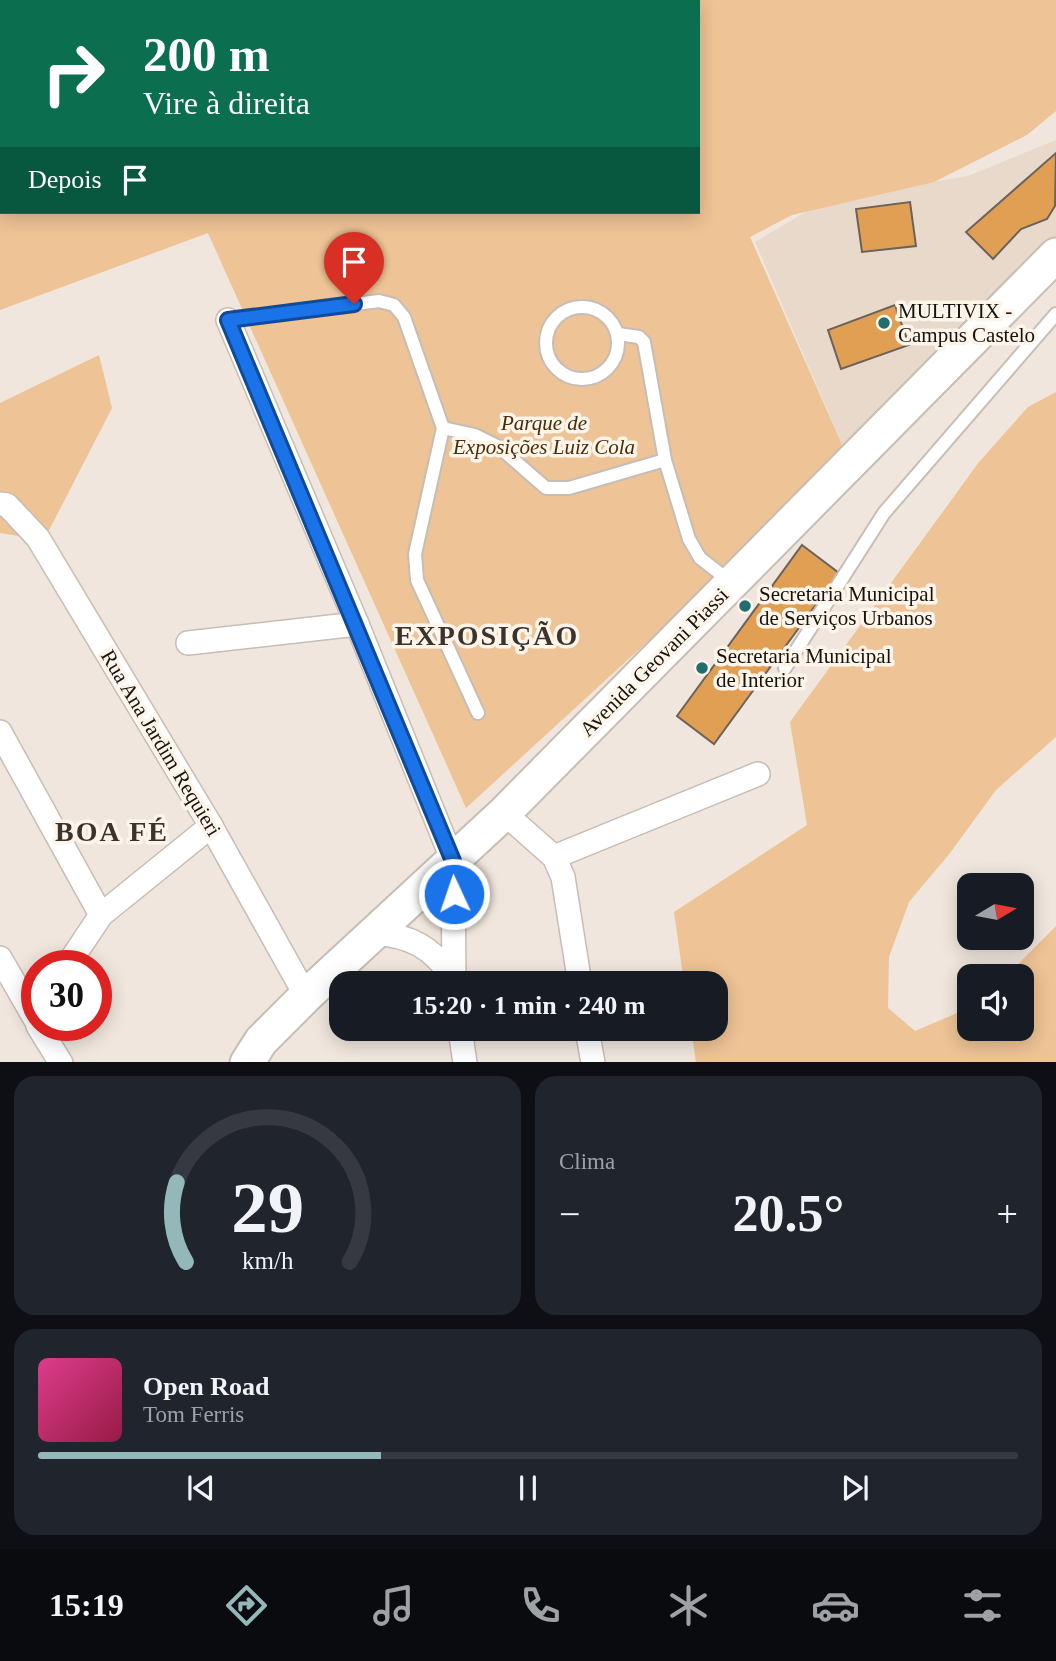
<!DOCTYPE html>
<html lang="pt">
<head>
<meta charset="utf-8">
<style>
	:root { --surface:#171b24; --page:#20242c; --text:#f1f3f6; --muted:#9ea1a6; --line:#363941; --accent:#94b7b9 }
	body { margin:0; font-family:"Times New Roman",serif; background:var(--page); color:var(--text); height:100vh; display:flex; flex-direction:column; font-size:26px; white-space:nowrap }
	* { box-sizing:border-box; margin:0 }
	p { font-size:23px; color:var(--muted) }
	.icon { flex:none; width:38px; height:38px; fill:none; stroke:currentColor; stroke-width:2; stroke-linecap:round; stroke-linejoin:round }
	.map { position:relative; height:1062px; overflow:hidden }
	.details { display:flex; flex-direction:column; gap:14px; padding:14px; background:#0d0f14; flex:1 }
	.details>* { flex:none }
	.guide { position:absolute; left:0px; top:0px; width:700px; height:214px; box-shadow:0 4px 18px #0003; background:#0b6e4f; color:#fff; overflow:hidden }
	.needle { width:46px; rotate:80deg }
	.controls { position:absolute; left:957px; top:873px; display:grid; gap:14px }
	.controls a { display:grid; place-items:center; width:77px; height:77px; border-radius:14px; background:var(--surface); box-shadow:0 4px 18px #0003; font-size:35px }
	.speed { position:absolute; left:21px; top:950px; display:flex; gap:14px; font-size:35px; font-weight:700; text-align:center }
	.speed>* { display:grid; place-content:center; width:91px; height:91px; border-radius:50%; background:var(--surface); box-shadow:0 4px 18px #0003; line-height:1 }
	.speed .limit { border:10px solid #d22; background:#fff; color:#111 }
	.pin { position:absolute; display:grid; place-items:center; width:60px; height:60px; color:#fff; margin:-72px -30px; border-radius:50% 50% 50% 0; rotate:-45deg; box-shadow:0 0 7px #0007 }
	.pin .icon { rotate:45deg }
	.me { position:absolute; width:77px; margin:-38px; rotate:357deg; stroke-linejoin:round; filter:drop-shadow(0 0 5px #0008) }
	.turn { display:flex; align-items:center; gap:24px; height:147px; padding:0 28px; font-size:32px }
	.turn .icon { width:91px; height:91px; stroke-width:2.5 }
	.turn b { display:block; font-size:49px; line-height:60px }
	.then { display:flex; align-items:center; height:66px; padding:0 28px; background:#0003; gap:14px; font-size:26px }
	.big { font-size:52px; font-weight:800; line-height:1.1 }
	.details .widget { flex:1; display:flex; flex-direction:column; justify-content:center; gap:10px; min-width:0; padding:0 24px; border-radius:21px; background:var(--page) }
	.details .dial { align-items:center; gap:0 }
	.dial svg { height:182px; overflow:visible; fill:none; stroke:var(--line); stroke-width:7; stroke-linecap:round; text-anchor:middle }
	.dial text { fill:var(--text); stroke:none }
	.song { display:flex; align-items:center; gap:21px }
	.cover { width:84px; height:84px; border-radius:10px; background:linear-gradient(135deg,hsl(330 70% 55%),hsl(340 70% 35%)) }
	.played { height:7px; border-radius:4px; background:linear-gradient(90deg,var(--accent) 35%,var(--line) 35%) }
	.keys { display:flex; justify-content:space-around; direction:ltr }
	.heat { display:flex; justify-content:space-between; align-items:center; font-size:38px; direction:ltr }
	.details .tiles { flex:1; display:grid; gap:14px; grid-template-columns:1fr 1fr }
	.widget:last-child { grid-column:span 2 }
	.trip { position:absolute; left:329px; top:971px; width:399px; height:70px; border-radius:21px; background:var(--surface); box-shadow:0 4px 18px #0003; font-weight:800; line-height:70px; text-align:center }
	.tab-bar { display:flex; height:112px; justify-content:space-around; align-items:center; background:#090b0e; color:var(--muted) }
	.tab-bar .icon { width:49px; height:49px }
	.tab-bar .on { color:var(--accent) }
	.tab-bar b { font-size:32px; color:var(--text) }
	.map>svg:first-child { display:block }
	.built { fill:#e9d9ca }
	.green { fill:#eec395; fill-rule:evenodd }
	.building { fill:#e19f54; stroke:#6b635b; stroke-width:2 }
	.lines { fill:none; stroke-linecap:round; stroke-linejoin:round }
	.service-casing { stroke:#c6bdb4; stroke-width:16 }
	.minor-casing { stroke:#c6bdb4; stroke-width:26 }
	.secondary-casing { stroke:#c6bdb4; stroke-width:37 }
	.service { stroke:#fff; stroke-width:12 }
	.minor { stroke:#fff; stroke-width:23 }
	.secondary { stroke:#fff; stroke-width:33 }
	.route-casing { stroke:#114b97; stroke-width:18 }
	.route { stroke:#1a73e8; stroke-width:12 }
	.poi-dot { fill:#226e6f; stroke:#fdf4ea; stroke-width:2.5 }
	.labels { text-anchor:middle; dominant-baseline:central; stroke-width:7; stroke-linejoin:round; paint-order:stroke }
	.poi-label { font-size:21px; fill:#16130f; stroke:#fdf4ea; text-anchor:start }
	.park-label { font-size:21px; font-style:italic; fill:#462c0a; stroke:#fdf4ea }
	.street-label { font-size:21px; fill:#16130f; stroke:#fdf4ea }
	.district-label { font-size:28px; font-weight:bold; letter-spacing:2px; fill:#3b332c; stroke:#fdf4ea }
</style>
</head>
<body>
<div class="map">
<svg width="1056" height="1063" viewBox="0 0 1056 1063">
	<rect width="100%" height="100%" fill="#f0e6dd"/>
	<path class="built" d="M1056,140V244L848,458L755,242L826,200L968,176Z"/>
	<g class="green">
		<path d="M0,0H1056V111L1027,135L934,182L792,215L750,237L848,458L466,808L208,233L0,310ZM2,2H698V212H2Z"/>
		<path d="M99,355L112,408L44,540L0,533V403Z"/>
		<path d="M1056,392V737L996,790L950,853L909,902L889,957L888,1008L915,1031L969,1008L970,1029H1022V976H1006L1056,926V1062H696L691,1029H716V984L684,983L674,912L807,825L790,722L979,462L1028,407Z"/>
	</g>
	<g class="building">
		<path d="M1056,153L1055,206L1047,219L1021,229L993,259L966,232Z"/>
		<path d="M910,202L916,246L862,252L856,209Z"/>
		<path d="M895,305L909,345L841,369L828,330Z"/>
		<path d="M802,545L839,573L714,744L677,716Z"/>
	</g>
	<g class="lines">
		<defs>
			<g id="service">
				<circle cx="582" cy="343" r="36"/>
				<path d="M228,320L379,301L394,305L404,317L443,428L415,554L417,580L478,713"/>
				<path d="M618,334L639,337L644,342L665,460L689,539L700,558L732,583"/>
				<path d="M443,428L475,435L499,447L546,488H569L665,460"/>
				<path d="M785,668L884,513L1056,314"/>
			</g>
			<g id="minor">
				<path d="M228,320L357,624L453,861L454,984"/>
				<path d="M0,504L7,505L38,538L211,826L306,996"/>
				<path d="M188,643L357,624"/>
				<path d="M0,732L101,915"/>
				<path d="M504,813L554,857L563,877L580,984"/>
				<path d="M554,857L758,774"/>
				<path d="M375,933C411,936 431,947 452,976"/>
				<path d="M0,958L37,1022"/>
				<path d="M67,966L101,915L211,826"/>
				<path d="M38,1026L61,1063"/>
				<path d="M460,1029L465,1063"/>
				<path d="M587,1029L593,1063"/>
			</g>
			<path id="secondary" d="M247,1063L261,1041L306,996L504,813L1056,255"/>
		</defs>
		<use href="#service" class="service-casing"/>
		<use href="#minor" class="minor-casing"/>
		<use href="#secondary" class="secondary-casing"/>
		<use href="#service" class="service"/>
		<use href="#minor" class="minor"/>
		<use href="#secondary" class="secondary"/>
	</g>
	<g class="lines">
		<defs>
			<path id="route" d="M354,304L228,320L453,861L454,894"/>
		</defs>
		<use href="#route" class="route-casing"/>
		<use href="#route" class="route"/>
	</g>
	<g class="poi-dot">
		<circle cx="884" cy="323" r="7"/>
		<circle cx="745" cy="606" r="7"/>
		<circle cx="702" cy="668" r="7"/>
	</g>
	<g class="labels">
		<g class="poi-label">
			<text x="898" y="311">MULTIVIX -<tspan x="898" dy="24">Campus Castelo</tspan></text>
			<text x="759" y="594">Secretaria Municipal<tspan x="759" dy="24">de Serviços Urbanos</tspan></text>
			<text x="716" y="656">Secretaria Municipal<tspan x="716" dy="24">de Interior</tspan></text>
		</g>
		<g class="park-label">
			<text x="544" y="423">Parque de<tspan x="544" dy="24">Exposições Luiz Cola</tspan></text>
		</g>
		<g class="street-label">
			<text transform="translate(654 662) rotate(-45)">Avenida Geovani Piassi</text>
			<text transform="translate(161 743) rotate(59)">Rua Ana Jardim Requieri</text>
		</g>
		<g class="district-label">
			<text x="487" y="635">EXPOSIÇÃO</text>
			<text x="112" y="831">BOA FÉ</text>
		</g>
	</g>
</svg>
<div class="controls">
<a><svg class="needle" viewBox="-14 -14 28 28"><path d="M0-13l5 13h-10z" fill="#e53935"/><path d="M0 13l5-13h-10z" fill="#9ea1a6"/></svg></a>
<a><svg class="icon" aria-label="sound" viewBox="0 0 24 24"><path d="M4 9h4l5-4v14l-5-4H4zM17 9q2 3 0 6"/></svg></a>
</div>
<div class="speed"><div class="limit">30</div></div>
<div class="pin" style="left:354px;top:304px;background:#d93025"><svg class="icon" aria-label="arrive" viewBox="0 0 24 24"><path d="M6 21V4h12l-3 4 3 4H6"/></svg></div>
<svg class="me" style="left:454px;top:894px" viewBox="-20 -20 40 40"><circle r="17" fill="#1a73e8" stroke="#fff" stroke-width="3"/><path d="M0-11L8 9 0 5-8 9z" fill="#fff"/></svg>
<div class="trip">15:20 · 1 min · 240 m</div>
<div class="guide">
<div class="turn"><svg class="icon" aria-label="right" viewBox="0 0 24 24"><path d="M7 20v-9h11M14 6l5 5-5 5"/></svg><div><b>200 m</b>Vire à direita</div></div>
<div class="then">Depois<svg class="icon" aria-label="arrive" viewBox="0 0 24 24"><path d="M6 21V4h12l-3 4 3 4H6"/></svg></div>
</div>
</div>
<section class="details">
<div class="tiles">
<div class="widget dial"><svg viewBox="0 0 100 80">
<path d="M14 69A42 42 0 1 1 86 69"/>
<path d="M14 69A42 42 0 0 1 10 34" stroke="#94b7b9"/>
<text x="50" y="56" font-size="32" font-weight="700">29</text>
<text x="50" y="72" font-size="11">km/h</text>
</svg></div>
<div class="widget"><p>Clima</p>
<div class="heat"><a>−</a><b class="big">20.5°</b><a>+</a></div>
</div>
<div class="widget">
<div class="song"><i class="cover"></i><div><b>Open Road</b><p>Tom Ferris</p></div></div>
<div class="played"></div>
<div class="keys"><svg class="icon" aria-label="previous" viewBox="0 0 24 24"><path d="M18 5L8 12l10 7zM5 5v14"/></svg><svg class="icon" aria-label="pause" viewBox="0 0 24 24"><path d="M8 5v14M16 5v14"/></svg><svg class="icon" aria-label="next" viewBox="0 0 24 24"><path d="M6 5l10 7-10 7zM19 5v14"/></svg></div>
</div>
</div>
</section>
<nav class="tab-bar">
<b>15:19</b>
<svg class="icon on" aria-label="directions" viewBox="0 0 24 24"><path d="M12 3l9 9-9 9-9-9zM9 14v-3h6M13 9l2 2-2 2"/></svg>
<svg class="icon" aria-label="music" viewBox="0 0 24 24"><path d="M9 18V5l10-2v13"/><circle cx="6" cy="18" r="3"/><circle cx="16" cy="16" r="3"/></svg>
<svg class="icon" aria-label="phone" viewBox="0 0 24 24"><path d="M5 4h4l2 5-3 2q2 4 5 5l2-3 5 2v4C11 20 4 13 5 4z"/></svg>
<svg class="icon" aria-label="climate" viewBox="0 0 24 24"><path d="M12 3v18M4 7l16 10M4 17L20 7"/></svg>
<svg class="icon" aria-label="car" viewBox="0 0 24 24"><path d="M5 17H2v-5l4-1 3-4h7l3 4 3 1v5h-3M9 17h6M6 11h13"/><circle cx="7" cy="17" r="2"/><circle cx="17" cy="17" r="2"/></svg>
<svg class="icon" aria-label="filters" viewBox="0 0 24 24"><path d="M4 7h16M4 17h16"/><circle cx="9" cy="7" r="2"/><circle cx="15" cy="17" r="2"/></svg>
</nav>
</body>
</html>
